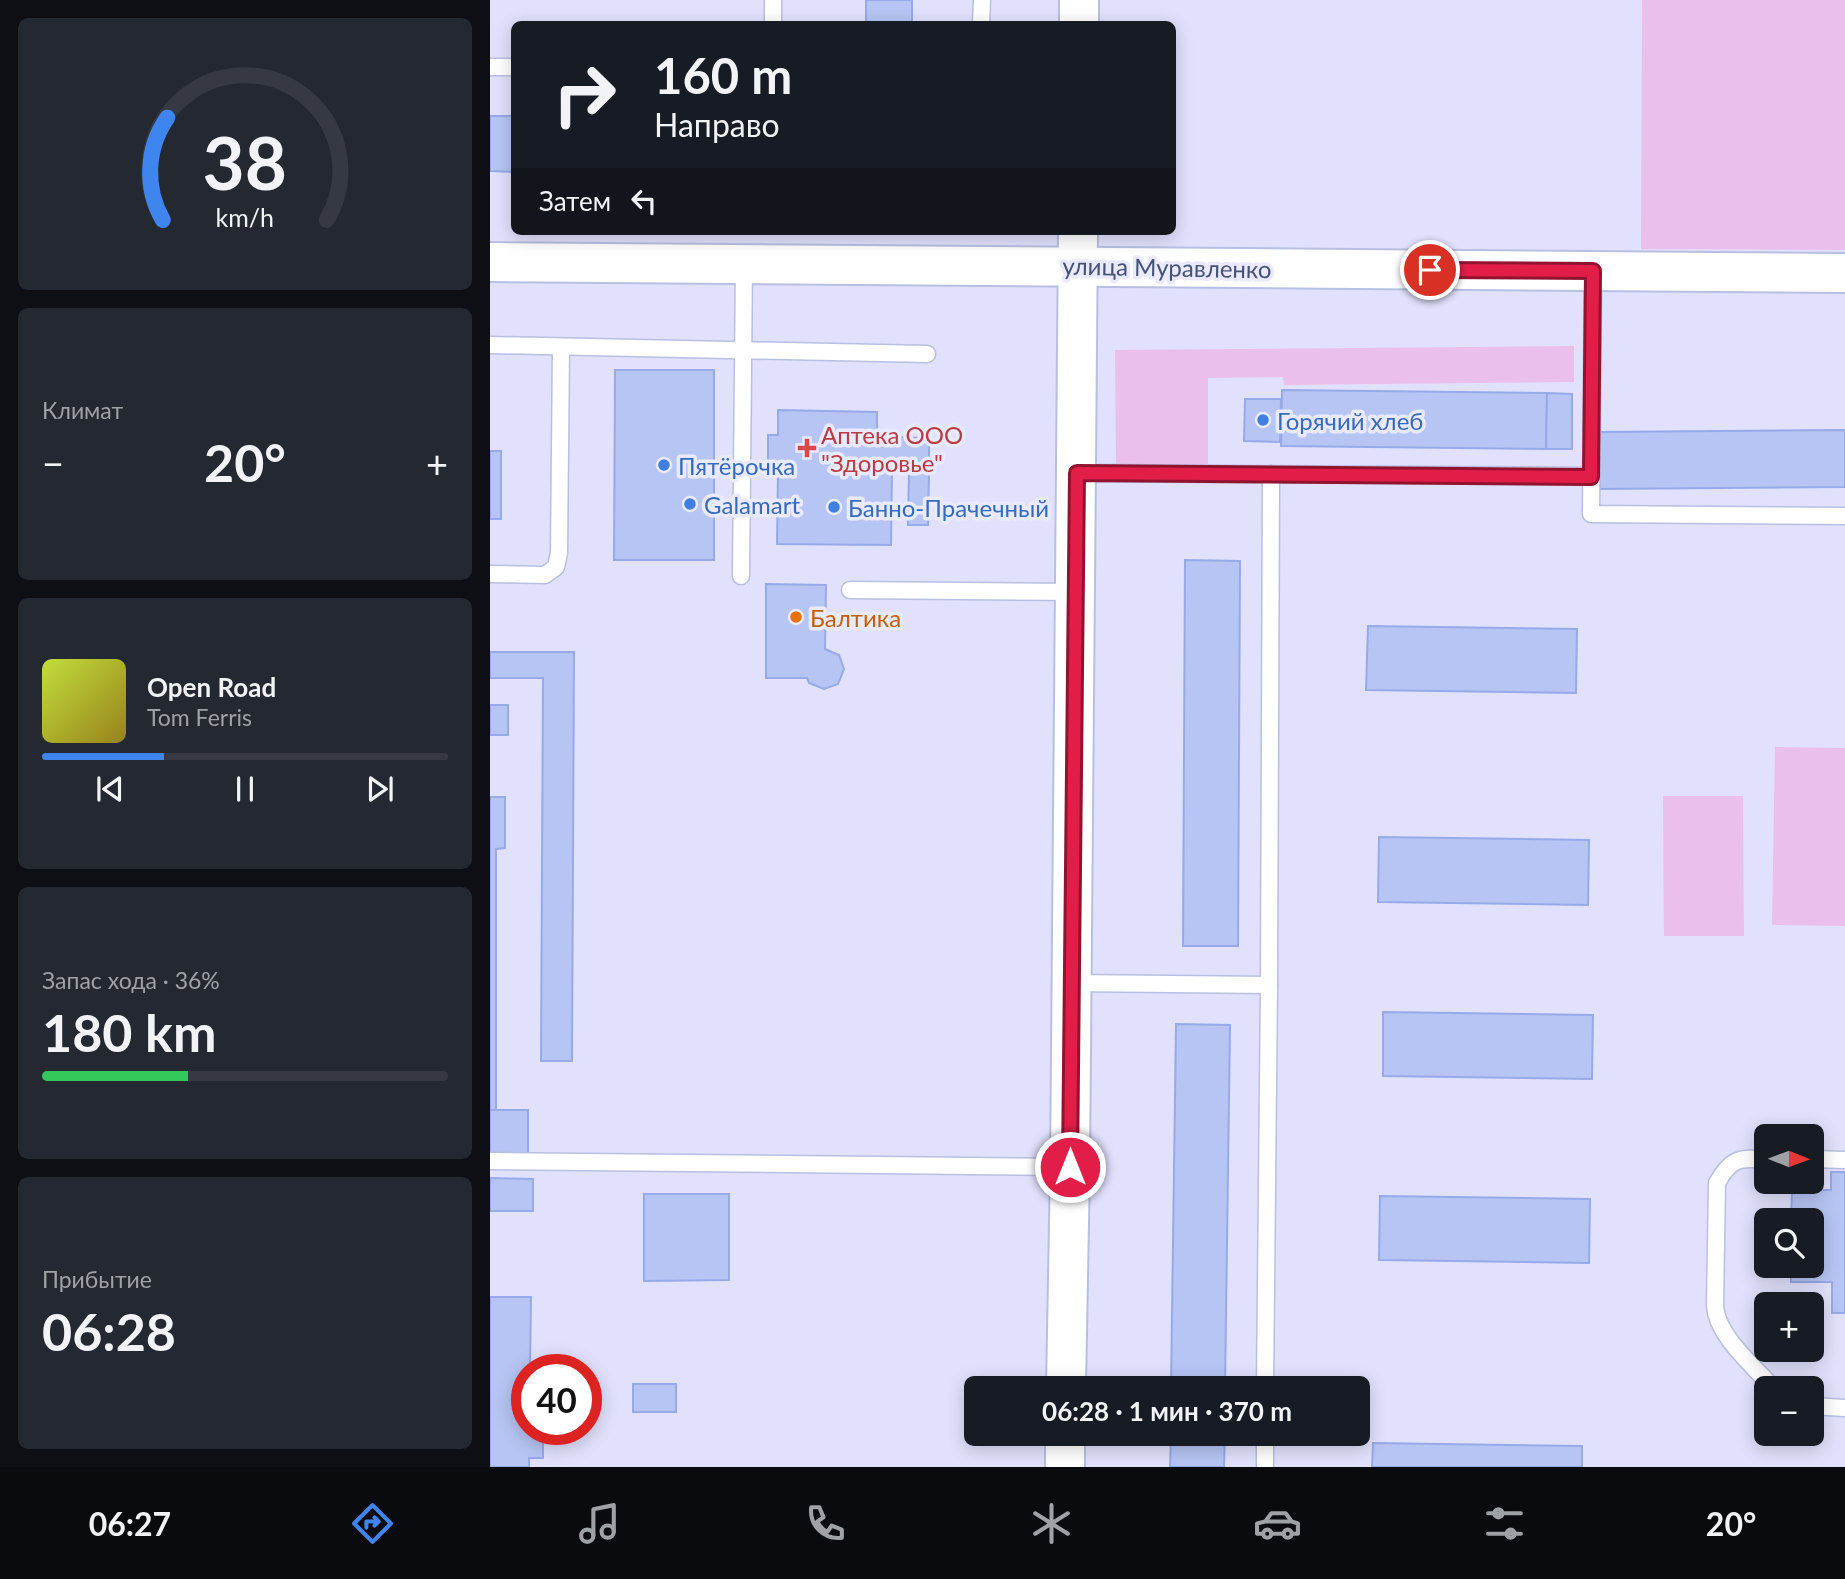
<!DOCTYPE html>
<html lang="ru">
<head>
<meta charset="utf-8">
<style>
	:root { --surface:#171b24; --page:#242831; --text:#f1f3f6; --muted:#9ea1a6; --line:#363941; --accent:#3f85ef }
	body { margin:0; font-family:Lato,sans-serif; background:var(--page); color:var(--text); height:100vh; display:flex; flex-direction:column; font-size:26px; white-space:nowrap }
	* { box-sizing:border-box; margin:0 }
	p { font-size:23px; color:var(--muted) }
	.icon { flex:none; width:38px; height:38px; fill:none; stroke:currentColor; stroke-width:2; stroke-linecap:round; stroke-linejoin:round }
	.map { position:relative; flex:1; overflow:hidden }
	.panel { display:flex; flex-direction:column; gap:18px; padding:18px; background:#0d0f14; width:490px }
	.panel>* { flex:none }
	.hud { position:absolute; left:21px; top:21px; width:665px; height:214px; border-radius:10px; box-shadow:0 4px 18px #0003; background:#171b24; color:var(--text); overflow:hidden }
	.needle { width:46px; rotate:91deg }
	.tools { position:absolute; left:1264px; top:1124px; display:grid; gap:14px }
	.tools a { display:grid; place-items:center; width:70px; height:70px; border-radius:10px; background:var(--surface); box-shadow:0 4px 18px #0003; font-size:35px }
	.speed { position:absolute; left:21px; top:1354px; display:flex; gap:14px; font-size:35px; font-weight:700; text-align:center }
	.speed>* { display:grid; place-content:center; width:91px; height:91px; border-radius:50%; background:var(--surface); box-shadow:0 4px 18px #0003; line-height:1 }
	.speed .limit { border:10px solid #d22; background:#fff; color:#111 }
	.pin { position:absolute; display:grid; place-items:center; width:60px; height:60px; color:#fff; margin:-30px; border:4px solid #fff; border-radius:50%; box-shadow:0 2px 7px #0007 }
	.me { position:absolute; width:77px; margin:-38px; rotate:0deg; stroke-linejoin:round; filter:drop-shadow(0 0 5px #0008) }
	.turn { display:flex; align-items:center; gap:24px; height:147px; padding:0 28px; font-size:32px }
	.turn .icon { width:91px; height:91px; stroke-width:2.5 }
	.turn b { display:block; font-size:49px; line-height:60px }
	.then { display:flex; align-items:center; height:66px; padding:0 28px; background:#0003; gap:14px; font-size:26px }
	.big { font-size:52px; font-weight:700; line-height:1.1 }
	.panel .widget { flex:1; display:flex; flex-direction:column; justify-content:center; gap:10px; min-width:0; padding:0 24px; border-radius:10px; background:var(--page) }
	.panel .dial { align-items:center; gap:0 }
	.dial svg { height:182px; overflow:visible; fill:none; stroke:var(--line); stroke-width:7; stroke-linecap:round; text-anchor:middle }
	.dial text { fill:var(--text); stroke:none }
	.song { display:flex; align-items:center; gap:21px }
	.cover { width:84px; height:84px; border-radius:10px; background:linear-gradient(135deg,hsl(70 70% 55%),hsl(50 70% 35%)) }
	.played { height:7px; border-radius:4px; background:linear-gradient(90deg,var(--accent) 30%,var(--line) 30%) }
	.keys { display:flex; justify-content:space-around; direction:ltr }
	.heat { display:flex; justify-content:space-between; align-items:center; font-size:38px; direction:ltr }
	.charge { height:10px; border-radius:5px; background:linear-gradient(90deg,#34c759 36%,var(--line) 0) }
	.trip { position:absolute; left:474px; top:1376px; width:406px; height:70px; border-radius:10px; background:var(--surface); box-shadow:0 4px 18px #0003; font-weight:700; line-height:70px; text-align:center }
	.dock { display:flex; height:112px; justify-content:space-around; align-items:center; background:#090b0e; color:var(--muted) }
	.dock .icon { width:49px; height:49px }
	.dock .on { color:var(--accent) }
	.dock b { font-size:32px; color:var(--text) }
	main { display:flex; flex:1; min-height:0 }
	.map>svg:first-child { display:block }
	.green { fill:#eabfec }
	.building { fill:#b7c5f4; stroke:#97aae8; stroke-width:2 }
	.lines { fill:none; stroke-linecap:round; stroke-linejoin:round }
	.service-casing { stroke:#b9bfe0; stroke-width:19 }
	.tertiary-casing { stroke:#b9bfe0; stroke-width:42 }
	.service { stroke:#fff; stroke-width:16 }
	.tertiary { stroke:#fff; stroke-width:38 }
	.route-casing { stroke:#92132f; stroke-width:18 }
	.route { stroke:#e11d48; stroke-width:12 }
	.shop-dot { fill:#3f7fe0; stroke:#e9e9ff; stroke-width:2.5 }
	.health-dot { fill:#e0444e; stroke:#e9e9ff; stroke-width:2.5 }
	.food-dot { fill:#e8710a; stroke:#e9e9ff; stroke-width:2.5 }
	.labels { text-anchor:middle; dominant-baseline:central; stroke-width:7; stroke-linejoin:round; paint-order:stroke }
	.street-label { font-size:24px; fill:#475376; stroke:#e9e9ff }
	.shop-label { font-size:24px; fill:#366cbe; stroke:#e9e9ff; text-anchor:start }
	.health-label { font-size:24px; fill:#be3a42; stroke:#e9e9ff; text-anchor:start }
	.food-label { font-size:24px; fill:#c56008; stroke:#e9e9ff; text-anchor:start }
</style>
</head>
<body>
<main>
<section class="panel">
<div class="widget dial"><svg viewBox="0 0 100 80">
<path d="M14 69A42 42 0 1 1 86 69"/>
<path d="M14 69A42 42 0 0 1 16 24" stroke="#3f85ef"/>
<text x="50" y="56" font-size="32" font-weight="700">38</text>
<text x="50" y="72" font-size="11">km/h</text>
</svg></div>
<div class="widget"><p>Климат</p>
<div class="heat"><a>−</a><b class="big">20°</b><a>+</a></div>
</div>
<div class="widget">
<div class="song"><i class="cover"></i><div><b>Open Road</b><p>Tom Ferris</p></div></div>
<div class="played"></div>
<div class="keys"><svg class="icon" aria-label="previous" viewBox="0 0 24 24"><path d="M18 5L8 12l10 7zM5 5v14"/></svg><svg class="icon" aria-label="pause" viewBox="0 0 24 24"><path d="M8 5v14M16 5v14"/></svg><svg class="icon" aria-label="next" viewBox="0 0 24 24"><path d="M6 5l10 7-10 7zM19 5v14"/></svg></div>
</div>
<div class="widget"><p>Запас хода · 36%</p><b class="big">180 km</b><div class="charge"></div></div>
<div class="widget"><p>Прибытие</p><b class="big">06:28</b></div>
</section>
<div class="map">
<svg width="1355" height="1467" viewBox="0 0 1355 1467">
	<rect width="100%" height="100%" fill="#e1e1fd"/>
	<g class="green">
		<path d="M1152,0H1355V250L1151,249Z"/>
		<path d="M1084,346V382L794,385L793,377L718,378V466L626,467L625,350Z"/>
		<path d="M1285,747L1355,748V926L1282,925Z"/>
		<path d="M1173,796H1253L1254,936H1174Z"/>
	</g>
	<g class="building">
		<rect x="376" y="0" width="46" height="24"/>
		<path d="M0,116H24V172L0,171Z"/>
		<path d="M125,370H224V560H124Z"/>
		<path d="M792,390L1057,393L1056,449L791,446Z"/>
		<path d="M1057,393L1082,394V449H1056Z"/>
		<path d="M755,399H791L790,442L754,441Z"/>
		<path d="M288,410L387,412V437L439,438V471L402,470L401,545L287,544L288,471H278V435H288Z"/>
		<path d="M1355,430V487L1110,489V432Z"/>
		<rect x="0" y="451" width="11" height="68"/>
		<path d="M419,471H439L438,525H418Z"/>
		<path d="M695,560L750,561L748,946H693Z"/>
		<path d="M276,584L336,585L335,649L349,655L354,669L348,684L334,689L319,683L317,678H276Z"/>
		<path d="M878,626L1087,629L1086,693L876,690Z"/>
		<path d="M0,652H84L82,1061H51L53,678H0Z"/>
		<rect x="0" y="705" width="18" height="30"/>
		<path d="M0,797H15V848L6,849V1110H0Z"/>
		<path d="M889,837L1099,840L1098,905L888,902Z"/>
		<path d="M893,1012L1103,1015L1102,1079L893,1076Z"/>
		<path d="M686,1024L740,1025L735,1388H681Z"/>
		<rect x="0" y="1110" width="38" height="43"/>
		<path d="M1341,1172H1355V1313H1342V1282H1301V1265H1321V1220H1301L1302,1190H1341Z"/>
		<path d="M0,1178L43,1179V1211H0Z"/>
		<path d="M154,1194H239V1280L154,1281Z"/>
		<path d="M890,1196L1100,1199L1099,1263L889,1260Z"/>
		<path d="M0,1297H41L40,1370H37V1430H53V1458H39V1467H0Z"/>
		<rect x="143" y="1384" width="43" height="28"/>
		<path d="M681,1433H735L734,1467H680Z"/>
		<path d="M883,1443L1092,1446V1467H882Z"/>
	</g>
	<g class="lines">
		<defs>
			<g id="service">
				<path d="M283,24V0"/>
				<path d="M491,24L492,0"/>
				<path d="M0,67H24"/>
				<path d="M1103,271L1101,514L1355,516"/>
				<path d="M0,345L437,354"/>
				<path d="M587,473L1101,476"/>
				<path d="M0,574L55,575L66,567L69,553L71,347"/>
				<path d="M251,576L254,264"/>
				<path d="M360,590L584,592"/>
				<path d="M581,983L779,985L775,1388"/>
				<path d="M779,985L781,474"/>
				<path d="M1276,1159C1249,1158 1241,1158 1227,1183L1225,1306C1227,1336 1263,1365 1283,1388"/>
				<path d="M1321,1159L1355,1160"/>
				<path d="M0,1161L580,1167"/>
				<path d="M1321,1406L1355,1408"/>
				<path d="M775,1467V1433"/>
			</g>
			<g id="tertiary">
				<path d="M589,24V0"/>
				<path d="M0,262L1355,273"/>
				<path d="M576,1388L580,1167L588,231"/>
				<path d="M575,1467V1433"/>
			</g>
		</defs>
		<use href="#service" class="service-casing"/>
		<use href="#tertiary" class="tertiary-casing"/>
		<use href="#service" class="service"/>
		<use href="#tertiary" class="tertiary"/>
	</g>
	<g class="lines">
		<defs>
			<path id="route" d="M580,1167L587,473L1101,477L1103,271L940,270"/>
		</defs>
		<use href="#route" class="route-casing"/>
		<use href="#route" class="route"/>
	</g>
	<g class="shop-dot">
		<circle cx="773" cy="420" r="7"/>
		<circle cx="174" cy="465" r="7"/>
		<circle cx="200" cy="504" r="7"/>
		<circle cx="344" cy="507" r="7"/>
	</g>
	<path class="health-dot" d="M313.5 437.5h7v7h7v7h-7v7h-7v-7h-7v-7h7z"/>
	<circle class="food-dot" cx="306" cy="617" r="7"/>
	<g class="labels">
		<g class="street-label">
			<text transform="translate(677 267) rotate(1)">улица Муравленко</text>
		</g>
		<g class="shop-label">
			<text x="787" y="420">Горячий хлеб</text>
			<text x="188" y="465">Пятёрочка</text>
			<text x="214" y="504">Galamart</text>
			<text x="358" y="507">Банно-Прачечный</text>
		</g>
		<g class="health-label">
			<text x="331" y="434">Аптека ООО<tspan x="331" dy="28">"Здоровье"</tspan></text>
		</g>
		<g class="food-label">
			<text x="320" y="617">Балтика</text>
		</g>
	</g>
</svg>
<div class="tools">
<a><svg class="needle" viewBox="-14 -14 28 28"><path d="M0-13l5 13h-10z" fill="#e53935"/><path d="M0 13l5-13h-10z" fill="#9ea1a6"/></svg></a>
<a><svg class="icon" aria-label="search" viewBox="0 0 24 24"><circle cx="10" cy="10" r="6"/><path d="M15 15l6 6"/></svg></a>
<a>+</a>
<a>−</a>
</div>
<div class="speed"><div class="limit">40</div></div>
<div class="pin" style="left:940px;top:270px;background:#d93025"><svg class="icon" aria-label="arrive" viewBox="0 0 24 24"><path d="M6 21V4h12l-3 4 3 4H6"/></svg></div>
<svg class="me" style="left:580px;top:1167px" viewBox="-20 -20 40 40"><circle r="17" fill="#e11d48" stroke="#fff" stroke-width="3"/><path d="M0-11L8 9 0 5-8 9z" fill="#fff"/></svg>
<div class="trip">06:28 · 1 мин · 370 m</div>
<div class="hud">
<div class="turn"><svg class="icon" aria-label="right" viewBox="0 0 24 24"><path d="M7 20v-9h11M14 6l5 5-5 5"/></svg><div><b>160 m</b>Направо</div></div>
<div class="then">Затем<svg class="icon" aria-label="left" viewBox="0 0 24 24"><path d="M17 20v-9H6M10 6l-5 5 5 5"/></svg></div>
</div>
</div>
</main>
<nav class="dock">
<b>06:27</b>
<svg class="icon on" aria-label="directions" viewBox="0 0 24 24"><path d="M12 3l9 9-9 9-9-9zM9 14v-3h6M13 9l2 2-2 2"/></svg>
<svg class="icon" aria-label="music" viewBox="0 0 24 24"><path d="M9 18V5l10-2v13"/><circle cx="6" cy="18" r="3"/><circle cx="16" cy="16" r="3"/></svg>
<svg class="icon" aria-label="phone" viewBox="0 0 24 24"><path d="M5 4h4l2 5-3 2q2 4 5 5l2-3 5 2v4C11 20 4 13 5 4z"/></svg>
<svg class="icon" aria-label="climate" viewBox="0 0 24 24"><path d="M12 3v18M4 7l16 10M4 17L20 7"/></svg>
<svg class="icon" aria-label="car" viewBox="0 0 24 24"><path d="M5 17H2v-5l4-1 3-4h7l3 4 3 1v5h-3M9 17h6M6 11h13"/><circle cx="7" cy="17" r="2"/><circle cx="17" cy="17" r="2"/></svg>
<svg class="icon" aria-label="filters" viewBox="0 0 24 24"><path d="M4 7h16M4 17h16"/><circle cx="9" cy="7" r="2"/><circle cx="15" cy="17" r="2"/></svg>
<b>20°</b>
</nav>
</body>
</html>
